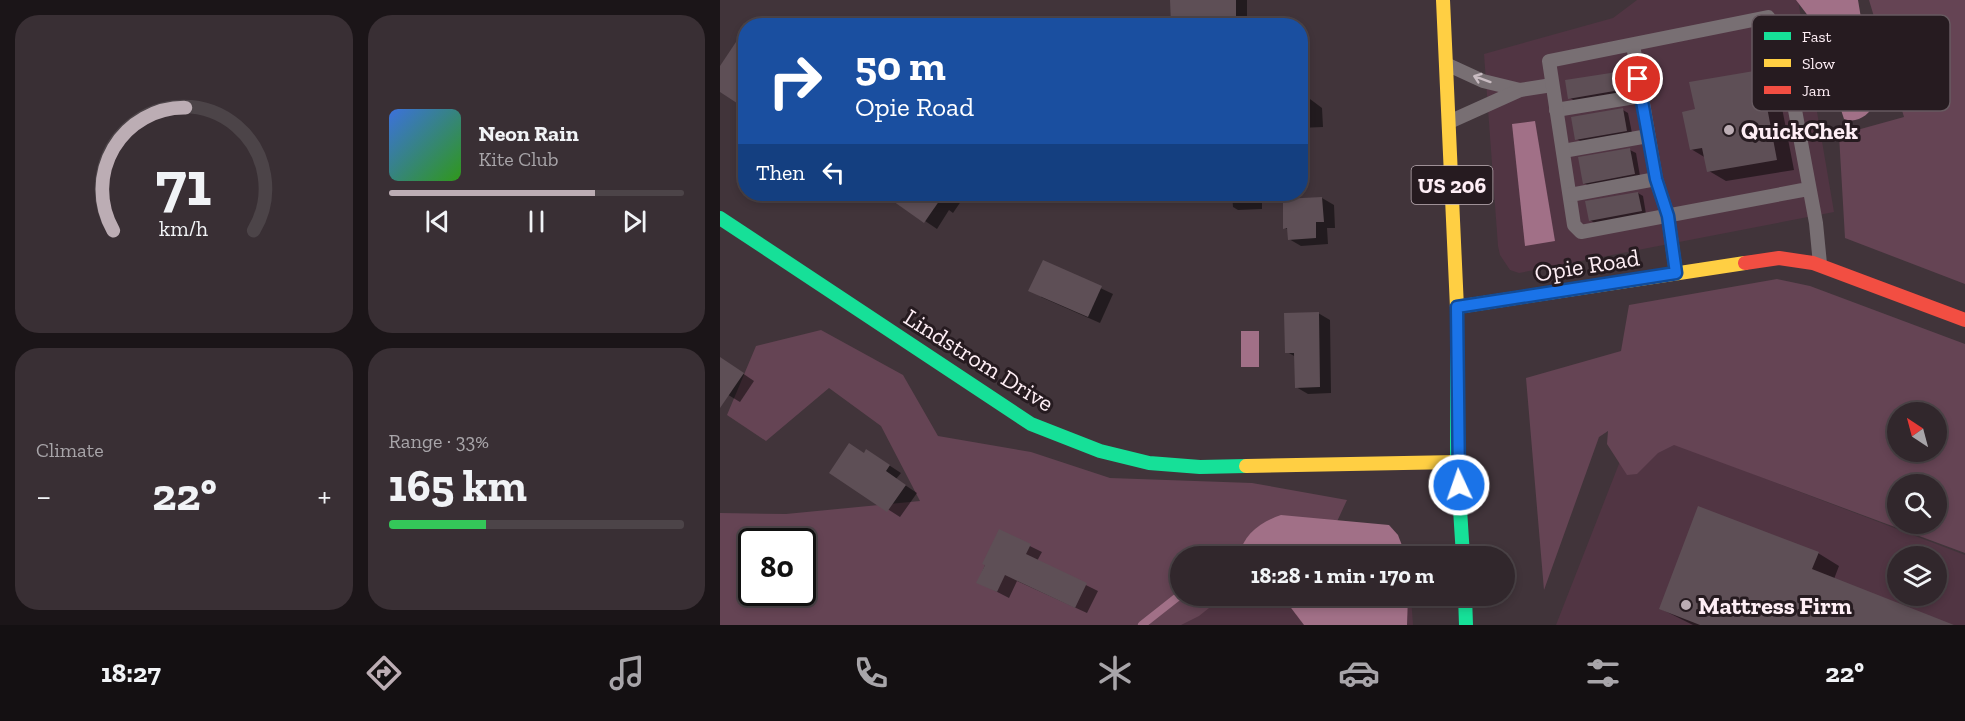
<!DOCTYPE html>
<html lang="en">
<head>
<meta charset="utf-8">
<style>
	:root { --surface:#31272c; --page:#392f34; --text:#f1f3f6; --muted:#a8a5a9; --line:#4c4448; --accent:#bcadb4 }
	body { margin:0; font-family:"Zilla Slab",serif; background:var(--page); color:var(--text); height:100vh; display:flex; flex-direction:column; font-size:22px; white-space:nowrap }
	* { box-sizing:border-box; margin:0 }
	p { font-size:20px; color:var(--muted) }
	.icon { flex:none; width:33px; height:33px; fill:none; stroke:currentColor; stroke-width:2; stroke-linecap:round; stroke-linejoin:round }
	.map { position:relative; flex:1; overflow:hidden }
	.drawer { display:flex; flex-direction:column; gap:15px; padding:15px; background:#1b1518; width:720px }
	.drawer>* { flex:none }
	.top-card { position:absolute; left:18px; top:18px; width:570px; height:183px; border-radius:24px; box-shadow:0 3px 9px #0003,0 0 0 2px var(--line); background:#1a4fa0; color:#fff; overflow:hidden }
	.needle { width:39px; rotate:324deg }
	.buttons { position:absolute; left:1167px; top:402px; display:grid; gap:12px }
	.buttons a { display:grid; place-items:center; width:60px; height:60px; border-radius:50%; background:var(--surface); box-shadow:0 3px 9px #0003,0 0 0 2px var(--line); font-size:30px }
	.speed { position:absolute; left:18px; top:528px; display:flex; gap:12px; font-size:30px; font-weight:700; text-align:center }
	.speed>* { display:grid; place-content:center; width:78px; height:78px; border-radius:50%; background:var(--surface); box-shadow:0 3px 9px #0003,0 0 0 2px var(--line); line-height:1 }
	.speed .limit { border:3px solid #111; border-radius:9px; background:#fff; color:#111 }
	.pin { position:absolute; display:grid; place-items:center; width:51px; height:51px; color:#fff; margin:-26px; border:3px solid #fff; border-radius:50%; box-shadow:0 2px 6px #0007 }
	.me { position:absolute; width:66px; margin:-33px; rotate:357deg; stroke-linejoin:round; filter:drop-shadow(0 0 4px #0008) }
	.turn { display:flex; align-items:center; gap:21px; height:126px; padding:0 18px; font-size:27px }
	.turn .icon { width:78px; height:78px; stroke-width:2.5 }
	.turn b { display:block; font-size:42px; line-height:51px }
	.then { display:flex; align-items:center; height:57px; padding:0 18px; background:#0003; gap:12px; font-size:22px }
	.big { font-size:45px; font-weight:700; line-height:1.1 }
	.drawer .card { flex:1; display:flex; flex-direction:column; justify-content:center; gap:9px; min-width:0; padding:0 21px; border-radius:24px; background:var(--page) }
	.drawer .dial { align-items:center; gap:0 }
	.dial svg { height:156px; overflow:visible; fill:none; stroke:var(--line); stroke-width:7; stroke-linecap:round; text-anchor:middle }
	.dial text { fill:var(--text); stroke:none }
	.song { display:flex; align-items:center; gap:18px }
	.cover { width:72px; height:72px; border-radius:9px; background:linear-gradient(135deg,hsl(220 70% 55%),hsl(110 70% 35%)) }
	.played { height:6px; border-radius:3px; background:linear-gradient(90deg,var(--accent) 70%,var(--line) 70%) }
	.keys { display:flex; justify-content:space-around; direction:ltr }
	.heat { display:flex; justify-content:space-between; align-items:center; font-size:33px; direction:ltr }
	.charge { height:9px; border-radius:4px; background:linear-gradient(90deg,#34c759 33%,var(--line) 0) }
	.drawer .tiles { flex:1; display:grid; gap:15px; grid-template-columns:repeat(2,1fr) }
	.trip { position:absolute; left:450px; top:546px; width:345px; height:60px; border-radius:30px; background:var(--surface); box-shadow:0 3px 9px #0003,0 0 0 2px var(--line); font-weight:700; line-height:60px; text-align:center }
	.tab-bar { display:flex; height:96px; justify-content:space-around; align-items:center; background:#141012; color:var(--muted) }
	.tab-bar .icon { width:42px; height:42px }
	.tab-bar .current { color:var(--accent) }
	.tab-bar b { font-size:27px; color:var(--text) }
	main { display:flex; flex:1; min-height:0 }
	.map>svg:first-child { display:block }
	.built { fill:#513543; fill-rule:evenodd }
	.green { fill:#654454; fill-rule:evenodd }
	.water { fill:#a17087 }
	.shadow { fill:#0007 }
	.lines { fill:none; stroke-linecap:round; stroke-linejoin:round }
	.stream { stroke:#a17087; stroke-width:8 }
	.building { fill:#5e4f56 }
	.lane { stroke:#786f73; stroke-width:14 }
	.fast { stroke:#16e098; stroke-width:14 }
	.slow { stroke:#ffcf43; stroke-width:14 }
	.jam { stroke:#f24e42; stroke-width:14 }
	.oneway { stroke:#c8bbc1 }
	.route-casing { stroke:#114b97; stroke-width:15 }
	.route { stroke:#1a73e8; stroke-width:10 }
	.poi-dot { fill:#bcadb4; stroke:#261b20; stroke-width:2 }
	.labels { text-anchor:middle; dominant-baseline:central; stroke-width:6; stroke-linejoin:round; paint-order:stroke }
	.shield { fill:#261b20; stroke:#bdafb5; stroke-width:1.5 }
	.shield-label { font-size:22px; font-weight:bold; fill:#feeef5 }
	.poi-label { font-size:24px; font-weight:bold; fill:#feeef5; stroke:#261b20; text-anchor:start }
	.street-label { font-size:24px; fill:#feeef5; stroke:#261b20 }
	.key { fill:#261b20; stroke:#675a60; stroke-width:1.5 }
	.key-label { font-size:16px; fill:#feeef5 }
</style>
</head>
<body>
<main>
<section class="drawer">
<div class="tiles">
<div class="card dial"><svg viewBox="0 0 100 80">
<path d="M14 69A42 42 0 1 1 86 69"/>
<path d="M14 69A42 42 0 0 1 51 6" stroke="#bcadb4"/>
<text x="50" y="56" font-size="32" font-weight="700">71</text>
<text x="50" y="72" font-size="11">km/h</text>
</svg></div>
<div class="card">
<div class="song"><i class="cover"></i><div><b>Neon Rain</b><p>Kite Club</p></div></div>
<div class="played"></div>
<div class="keys"><svg class="icon" aria-label="previous" viewBox="0 0 24 24"><path d="M18 5L8 12l10 7zM5 5v14"/></svg><svg class="icon" aria-label="pause" viewBox="0 0 24 24"><path d="M8 5v14M16 5v14"/></svg><svg class="icon" aria-label="next" viewBox="0 0 24 24"><path d="M6 5l10 7-10 7zM19 5v14"/></svg></div>
</div>
<div class="card"><p>Climate</p>
<div class="heat"><a>−</a><b class="big">22°</b><a>+</a></div>
</div>
<div class="card"><p>Range · 33%</p><b class="big">165 km</b><div class="charge"></div></div>
</div>
</section>
<div class="map">
<svg width="1245" height="625" viewBox="0 0 1245 625">
	<rect width="100%" height="100%" fill="#41343a"/>
	<g class="built">
		<path d="M917,0H1078L1114,212L799,273L790,270L780,255L778,246L764,54L893,18Z"/>
		<path d="M913,428L1245,555V625H836ZM1178,556H1216V596H1178Z"/>
		<path d="M460,596H691L693,625H393Z"/>
	</g>
	<g class="green">
		<path d="M1149,0H1245V284L1125,238L1119,135L1184,117Z"/>
		<path d="M1057,279L1090,286L1245,344V553L954,445L938,453L917,474L907,475L887,444L888,431L879,437L824,590L806,378L901,351L909,305ZM1216,412V452H1178V412ZM1178,484H1216V524H1178Z"/>
		<path d="M101,330L183,375L218,436L311,452L390,478L532,483L627,500L614,528L534,556H460V596H504L479,616L461,625H0V513L66,514L200,501L161,426L109,388L46,441L7,415L36,346ZM32,542H82V592H32Z"/>
	</g>
	<g class="water">
		<path d="M1076,0H1138L1155,102C1150,115 1137,124 1124,119L1092,21Z"/>
		<path d="M815,121L835,241L805,246L792,124Z"/>
		<rect x="521" y="331" width="18" height="36"/>
		<path d="M561,515L669,525L678,535L686,556H519C523,535 540,522 561,515Z"/>
		<path d="M562,596H688L687,625H584Z"/>
	</g>
	<g class="shadow">
		<path d="M452,0H527V26H456L452,23Z"/>
		<path d="M1040,72L1057,82L1074,170L1006,181L989,171L986,158L971,149L976,110Z"/>
		<path d="M896,73L902,76L905,93L855,101L850,98Z"/>
		<path d="M580,76L585,79L586,96L602,108L603,127L580,128Z"/>
		<path d="M903,110L908,113L912,133L862,142L857,139Z"/>
		<path d="M910,150L916,153L920,176L869,186L864,183Z"/>
		<path d="M918,193L923,196L926,214L876,224L870,220Z"/>
		<path d="M165,194H246L233,213L229,210L217,229Z"/>
		<path d="M512,194H542V209L518,210L513,207Z"/>
		<path d="M602,198L614,205L615,228H607L608,244L581,246L569,239V230L565,228Z"/>
		<path d="M323,261L393,294L380,323L321,297Z"/>
		<path d="M598,313L610,320L611,393L588,394L576,387V357L567,352Z"/>
		<path d="M0,358L34,381L20,402L0,390Z"/>
		<path d="M145,454L158,458L181,473L176,479L197,493L180,517L111,473Z"/>
		<path d="M279,531L322,552L317,561L378,591L367,613L297,581L289,598L258,582Z"/>
		<path d="M1098,553L1119,566L1114,579L1226,625H973L941,609Z"/>
	</g>
	<g class="lines">
		<path class="stream" d="M422,625L460,595"/>
	</g>
	<g class="building">
		<path d="M450,0H516V23L451,24Z"/>
		<path d="M26,27V109L0,92V66Z"/>
		<path d="M1040,70L1057,160L987,172L982,148L970,150L962,112L975,109L969,82Z"/>
		<path d="M897,72L900,90L848,99L845,80Z"/>
		<path d="M903,108L907,131L855,140L851,117Z"/>
		<path d="M910,148L915,174L863,184L858,157Z"/>
		<path d="M918,192L922,211L869,221L865,201Z"/>
		<path d="M163,194H224L204,223Z"/>
		<path d="M602,197L604,222H596V238L568,240L567,228L563,229V199Z"/>
		<path d="M323,260L382,286L368,317L308,291Z"/>
		<path d="M599,312L600,387L575,388L574,353H565L564,313Z"/>
		<path d="M0,357L24,373L0,408Z"/>
		<path d="M129,443L144,453L146,449L170,465L166,471L186,485L167,512L109,473Z"/>
		<path d="M978,506L1099,552L1092,569L1234,625H980L939,609Z"/>
		<path d="M279,529L311,544L306,554L367,583L355,608L285,575L277,592L256,583L265,565L262,564Z"/>
	</g>
	<g class="lines">
		<g class="lane">
			<path d="M913,45L936,179L948,216L956,273"/>
			<path d="M726,64L763,81L800,90"/>
			<path d="M836,110L921,96"/>
			<path d="M729,122L800,90L832,85"/>
			<path d="M843,151L928,136"/>
			<path d="M1088,189L861,232L854,225L829,61L1048,17L1062,40L1096,223L1100,264"/>
			<path d="M850,195L936,179"/>
		</g>
		<g class="fast">
			<path d="M0,218L311,424L380,451L429,463L480,467L526,466"/>
			<path d="M737,308V462L743,556"/>
			<path d="M745,596L746,625"/>
		</g>
		<g class="slow">
			<path d="M723,0L737,308"/>
			<path d="M737,307L1025,263"/>
			<path d="M526,466L737,462"/>
		</g>
		<path class="jam" d="M1025,263L1059,258L1093,263L1245,320"/>
	</g>
	<defs><path id="oneway-shaft" d="M-6 0H5M1.5-3L5.5 0L1.5 3" fill="none" stroke-width="1.6" stroke-linecap="round" stroke-linejoin="round" transform="scale(1.5)"/></defs>
	<use class="oneway" href="#oneway-shaft" transform="translate(762 79) rotate(-160)"/>
	<g class="lines">
		<defs>
			<path id="route" d="M739,485L737,307L956,273L948,216L936,179L918,79"/>
		</defs>
		<use href="#route" class="route-casing"/>
		<use href="#route" class="route"/>
	</g>
	<g class="poi-dot">
		<circle cx="1009" cy="130" r="6"/>
		<circle cx="966" cy="605" r="6"/>
	</g>
	<g class="labels">
		<rect class="shield" x="691.5" y="166" width="81" height="38" rx="4.5"/>
		<g class="shield-label">
			<text x="732" y="185">US 206</text>
		</g>
		<g class="poi-label">
			<text x="1021" y="130">QuickChek</text>
			<text x="978" y="605">Mattress Firm</text>
		</g>
		<g class="street-label">
			<text transform="translate(867 265) rotate(-9)">Opie Road</text>
			<text transform="translate(259 360) rotate(32)">Lindstrom Drive</text>
		</g>
	</g>
	<rect x="1032" y="15" width="198" height="96" rx="9" class="key"/>
	<rect x="1044" y="32" width="27" height="8" fill="#16e098"/>
	<rect x="1044" y="59" width="27" height="8" fill="#ffcf43"/>
	<rect x="1044" y="86" width="27" height="8" fill="#f24e42"/>
	<g class="key-label">
		<text x="1082" y="42">Fast</text>
		<text x="1082" y="69">Slow</text>
		<text x="1082" y="96">Jam</text>
	</g>
</svg>
<div class="buttons">
<a><svg class="needle" viewBox="-14 -14 28 28"><path d="M0-13l5 13h-10z" fill="#e53935"/><path d="M0 13l5-13h-10z" fill="#a8a5a9"/></svg></a>
<a><svg class="icon" aria-label="search" viewBox="0 0 24 24"><circle cx="10" cy="10" r="6"/><path d="M15 15l6 6"/></svg></a>
<a><svg class="icon" aria-label="layers" viewBox="0 0 24 24"><path d="M12 4l9 5-9 5-9-5zM3 14l9 5 9-5"/></svg></a>
</div>
<div class="speed"><div class="limit">80</div></div>
<div class="pin" style="left:918px;top:79px;background:#d93025"><svg class="icon" aria-label="arrive" viewBox="0 0 24 24"><path d="M6 21V4h12l-3 4 3 4H6"/></svg></div>
<svg class="me" style="left:739px;top:485px" viewBox="-20 -20 40 40"><circle r="17" fill="#1a73e8" stroke="#fff" stroke-width="3"/><path d="M0-11L8 9 0 5-8 9z" fill="#fff"/></svg>
<div class="trip">18:28 · 1 min · 170 m</div>
<div class="top-card">
<div class="turn"><svg class="icon" aria-label="right" viewBox="0 0 24 24"><path d="M7 20v-9h11M14 6l5 5-5 5"/></svg><div><b>50 m</b>Opie Road</div></div>
<div class="then">Then<svg class="icon" aria-label="left" viewBox="0 0 24 24"><path d="M17 20v-9H6M10 6l-5 5 5 5"/></svg></div>
</div>
</div>
</main>
<nav class="tab-bar">
<b>18:27</b>
<svg class="icon current" aria-label="directions" viewBox="0 0 24 24"><path d="M12 3l9 9-9 9-9-9zM9 14v-3h6M13 9l2 2-2 2"/></svg>
<svg class="icon" aria-label="music" viewBox="0 0 24 24"><path d="M9 18V5l10-2v13"/><circle cx="6" cy="18" r="3"/><circle cx="16" cy="16" r="3"/></svg>
<svg class="icon" aria-label="phone" viewBox="0 0 24 24"><path d="M5 4h4l2 5-3 2q2 4 5 5l2-3 5 2v4C11 20 4 13 5 4z"/></svg>
<svg class="icon" aria-label="climate" viewBox="0 0 24 24"><path d="M12 3v18M4 7l16 10M4 17L20 7"/></svg>
<svg class="icon" aria-label="car" viewBox="0 0 24 24"><path d="M5 17H2v-5l4-1 3-4h7l3 4 3 1v5h-3M9 17h6M6 11h13"/><circle cx="7" cy="17" r="2"/><circle cx="17" cy="17" r="2"/></svg>
<svg class="icon" aria-label="filters" viewBox="0 0 24 24"><path d="M4 7h16M4 17h16"/><circle cx="9" cy="7" r="2"/><circle cx="15" cy="17" r="2"/></svg>
<b>22°</b>
</nav>
</body>
</html>
